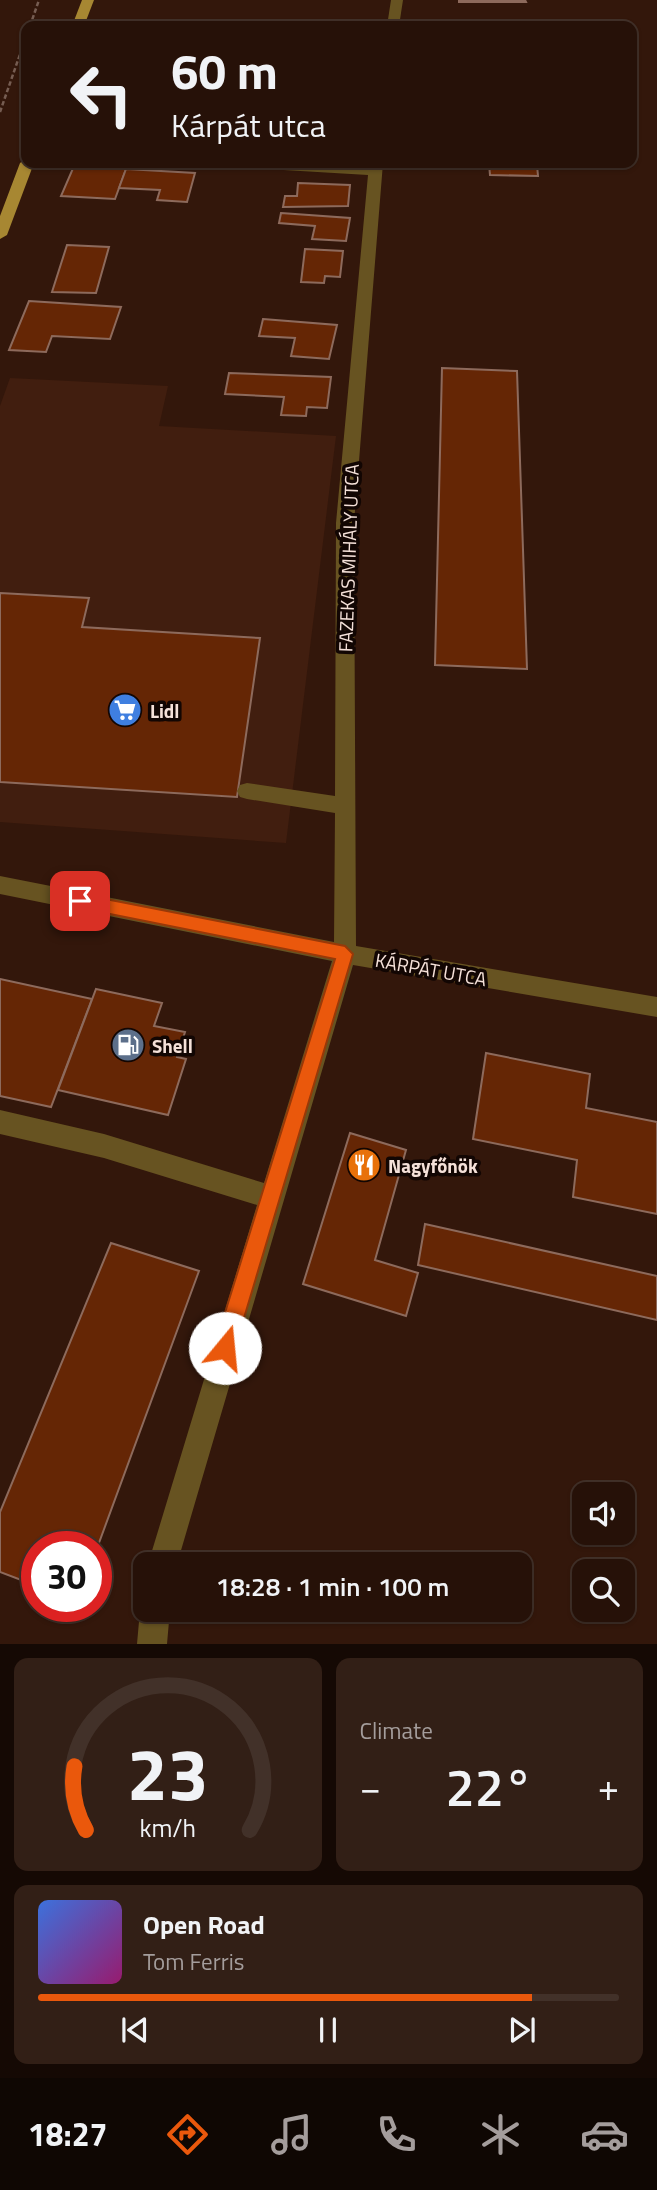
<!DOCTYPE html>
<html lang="en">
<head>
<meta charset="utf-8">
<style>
	:root { --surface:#261108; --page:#321f16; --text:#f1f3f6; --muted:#a49d9c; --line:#423129; --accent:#ea580c }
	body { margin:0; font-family:"Titillium Web",sans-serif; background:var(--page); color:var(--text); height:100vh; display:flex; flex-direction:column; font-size:26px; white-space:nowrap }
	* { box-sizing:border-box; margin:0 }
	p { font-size:23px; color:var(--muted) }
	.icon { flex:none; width:38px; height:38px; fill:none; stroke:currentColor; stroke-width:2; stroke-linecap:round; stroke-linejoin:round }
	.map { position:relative; height:1644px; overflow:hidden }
	.panel { display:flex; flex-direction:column; gap:14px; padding:14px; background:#150904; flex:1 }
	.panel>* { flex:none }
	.hud { position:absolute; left:21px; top:21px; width:616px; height:147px; border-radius:14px; box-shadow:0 2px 5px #0004,0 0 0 2px var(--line); background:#261108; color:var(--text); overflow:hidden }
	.tools { position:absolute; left:572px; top:1482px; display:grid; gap:14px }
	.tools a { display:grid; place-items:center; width:63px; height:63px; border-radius:14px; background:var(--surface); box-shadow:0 2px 5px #0004,0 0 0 2px var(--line); font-size:35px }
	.speed { position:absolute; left:21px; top:1531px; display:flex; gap:14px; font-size:35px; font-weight:700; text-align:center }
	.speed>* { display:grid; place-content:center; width:91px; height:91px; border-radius:50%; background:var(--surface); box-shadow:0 2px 5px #0004,0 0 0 2px var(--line); line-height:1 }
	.speed .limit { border:10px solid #d22; background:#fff; color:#111 }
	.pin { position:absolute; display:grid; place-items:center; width:60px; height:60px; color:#fff; margin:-30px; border-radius:14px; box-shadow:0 4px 10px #0006 }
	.me { position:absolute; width:77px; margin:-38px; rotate:17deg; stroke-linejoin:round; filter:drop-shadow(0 0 5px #0008) }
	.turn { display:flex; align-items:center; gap:24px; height:147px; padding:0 35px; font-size:32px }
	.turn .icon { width:91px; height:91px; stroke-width:2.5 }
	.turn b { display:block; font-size:49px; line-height:60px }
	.big { font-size:52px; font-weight:600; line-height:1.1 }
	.panel .widget { flex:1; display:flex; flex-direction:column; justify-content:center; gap:10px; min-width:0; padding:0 24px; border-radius:14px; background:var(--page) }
	.panel .dial { align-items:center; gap:0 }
	.dial svg { height:182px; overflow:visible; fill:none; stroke:var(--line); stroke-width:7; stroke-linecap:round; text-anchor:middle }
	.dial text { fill:var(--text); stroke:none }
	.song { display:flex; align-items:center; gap:21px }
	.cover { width:84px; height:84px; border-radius:10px; background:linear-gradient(135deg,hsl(220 70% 55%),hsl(320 70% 35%)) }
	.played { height:7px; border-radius:4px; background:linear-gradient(90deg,var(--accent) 85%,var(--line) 85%) }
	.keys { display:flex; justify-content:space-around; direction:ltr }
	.heat { display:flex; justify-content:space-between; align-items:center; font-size:38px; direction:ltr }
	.panel .tiles { flex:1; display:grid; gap:14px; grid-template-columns:1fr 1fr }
	.widget:last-child { grid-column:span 2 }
	.trip { position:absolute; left:133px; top:1552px; width:399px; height:70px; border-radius:14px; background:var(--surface); box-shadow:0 2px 5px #0004,0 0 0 2px var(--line); font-weight:600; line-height:70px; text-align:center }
	.tabs { display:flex; height:112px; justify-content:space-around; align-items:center; background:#0f0703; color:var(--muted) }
	.tabs .icon { width:49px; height:49px }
	.tabs .active { color:var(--accent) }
	.tabs b { font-size:32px; color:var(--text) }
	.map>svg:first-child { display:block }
	.built { fill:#411e0f }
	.building { fill:#652605; stroke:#8d6a5c; stroke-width:2 }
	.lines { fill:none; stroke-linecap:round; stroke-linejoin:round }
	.path { stroke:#765d52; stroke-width:2.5; stroke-dasharray:4.5 2.5; stroke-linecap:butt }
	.minor { fill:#675321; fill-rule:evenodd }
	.major { fill:#a78732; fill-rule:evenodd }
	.route { fill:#ea580c; stroke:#983908; stroke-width:2 }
	.labels { text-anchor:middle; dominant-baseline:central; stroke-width:7; stroke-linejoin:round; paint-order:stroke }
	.street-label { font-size:19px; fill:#f5e1d9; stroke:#120603 }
	.poi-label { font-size:19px; font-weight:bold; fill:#f5e1d9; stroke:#120603; text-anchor:start }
</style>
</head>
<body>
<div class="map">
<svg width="657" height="1644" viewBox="0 0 657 1644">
	<rect width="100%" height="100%" fill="#33170b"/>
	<path class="built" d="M10,378L168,386L159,426L336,436L286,843L0,822V406Z"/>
	<g class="building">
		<path d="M459,0H525L526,2H459Z"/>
		<path d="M489,164L537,165L538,176L490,175Z"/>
		<path d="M74,166L126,169L115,199L61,196Z"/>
		<path d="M126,169L195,173L187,202L157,200L160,190L119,188Z"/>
		<path d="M298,183L350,185L348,206L283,207L285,196H297Z"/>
		<path d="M281,213L350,218L346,241L312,239L315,226L279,223Z"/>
		<path d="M67,245L109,247L96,293L52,292Z"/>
		<path d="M305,249L343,251L340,277L325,276L324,283L301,282Z"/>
		<path d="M29,301L121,307L110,339L52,336L46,352L9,350Z"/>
		<path d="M263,319L337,325L329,359L291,356L295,338L259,336Z"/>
		<path d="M442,368L517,371L527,669L435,665Z"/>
		<path d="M229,373L331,377L327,408L307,407L306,416L281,415L284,397L225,394Z"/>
		<path d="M0,593L89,598L82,627L260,638L237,797L0,782Z"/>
		<path d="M0,979L92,999L51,1107L0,1096Z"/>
		<path d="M96,989L162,1003L154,1026L185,1032L177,1057L186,1059L168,1115L58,1090Z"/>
		<path d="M486,1053L590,1074L586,1108L657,1122V1214L573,1197L577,1160L473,1139Z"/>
		<path d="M350,1133L406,1150L375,1260L418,1273L406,1316L303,1284Z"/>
		<path d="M425,1224L657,1276V1320L418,1265Z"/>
		<path d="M111,1243L199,1271L96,1551V1547H37V1586L0,1572V1512Z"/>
	</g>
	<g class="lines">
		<g class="path">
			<path d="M30,26L39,0"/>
			<path d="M0,112L26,37"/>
		</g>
		<g class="minor">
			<path d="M391,0H403L399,26H387Z"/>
			<path d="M226,163L369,167V163H383L354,523L356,946L657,997V1017L353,965L177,1564H148L257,1205L104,1158L0,1134V1110L104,1134L264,1183L332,961L0,894V876L334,942L335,813L247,799L240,797L237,791L240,785L247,783L335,796L336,523L368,175L233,167Z"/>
			<path d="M144,1599L145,1610H170L167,1644H137L140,1610Z"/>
		</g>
		<g class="major">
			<path d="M82,0H94L84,26H72Z"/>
			<path d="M26,159V163H34L7,235L0,239V216L20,163Z"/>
		</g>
	</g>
	<path class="route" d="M80,894L345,946L353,954L235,1348L232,1356L225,1359L217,1356L214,1348L335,959L80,908L71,901Z"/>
	<defs>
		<symbol id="supermarket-disc" viewBox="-11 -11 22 22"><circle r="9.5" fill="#3f7fe0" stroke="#120603"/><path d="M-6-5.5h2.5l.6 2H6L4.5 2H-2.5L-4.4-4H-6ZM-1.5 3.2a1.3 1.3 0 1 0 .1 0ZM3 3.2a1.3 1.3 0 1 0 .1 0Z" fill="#fff"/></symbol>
		<symbol id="fuel-disc" viewBox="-11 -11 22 22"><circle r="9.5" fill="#5c6f8a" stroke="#120603"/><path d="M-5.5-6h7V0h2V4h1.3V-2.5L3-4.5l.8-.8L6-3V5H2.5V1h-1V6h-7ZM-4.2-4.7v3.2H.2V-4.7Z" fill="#fff"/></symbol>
		<symbol id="restaurant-disc" viewBox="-11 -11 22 22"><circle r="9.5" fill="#e8710a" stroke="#120603"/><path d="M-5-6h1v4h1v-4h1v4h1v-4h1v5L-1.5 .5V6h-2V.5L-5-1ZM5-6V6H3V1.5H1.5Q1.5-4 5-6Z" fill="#fff"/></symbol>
	</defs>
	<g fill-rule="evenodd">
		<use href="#supermarket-disc" x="106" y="691" width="38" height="38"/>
		<use href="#fuel-disc" x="109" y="1026" width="38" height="38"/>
		<use href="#restaurant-disc" x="345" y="1146" width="38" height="38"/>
	</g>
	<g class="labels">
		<g class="street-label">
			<text transform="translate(348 558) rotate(-88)">FAZEKAS MIHÁLY UTCA</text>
			<text transform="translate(431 969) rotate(10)">KÁRPÁT UTCA</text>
		</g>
		<g class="poi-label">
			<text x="150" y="710">Lidl</text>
			<text x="152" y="1045">Shell</text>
			<text x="388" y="1165">Nagyfőnök</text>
		</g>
	</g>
</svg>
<div class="tools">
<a><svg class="icon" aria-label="sound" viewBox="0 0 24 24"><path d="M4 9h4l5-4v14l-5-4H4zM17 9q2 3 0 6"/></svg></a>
<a><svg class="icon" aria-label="search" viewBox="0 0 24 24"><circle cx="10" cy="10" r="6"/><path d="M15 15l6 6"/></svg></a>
</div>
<div class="speed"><div class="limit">30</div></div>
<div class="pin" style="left:80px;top:901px;background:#d93025"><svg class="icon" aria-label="arrive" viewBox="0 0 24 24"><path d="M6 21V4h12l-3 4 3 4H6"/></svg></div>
<svg class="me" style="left:225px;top:1348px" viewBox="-20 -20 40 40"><circle r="19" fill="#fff"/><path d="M0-13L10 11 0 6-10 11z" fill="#ea580c"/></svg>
<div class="trip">18:28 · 1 min · 100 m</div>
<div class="hud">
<div class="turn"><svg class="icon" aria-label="left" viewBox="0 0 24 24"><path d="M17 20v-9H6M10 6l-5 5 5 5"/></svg><div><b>60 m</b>Kárpát utca</div></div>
</div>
</div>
<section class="panel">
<div class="tiles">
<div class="widget dial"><svg viewBox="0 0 100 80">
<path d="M14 69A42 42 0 1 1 86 69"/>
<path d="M14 69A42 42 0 0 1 9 41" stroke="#ea580c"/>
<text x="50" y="56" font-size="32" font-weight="700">23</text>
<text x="50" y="72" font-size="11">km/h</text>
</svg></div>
<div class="widget"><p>Climate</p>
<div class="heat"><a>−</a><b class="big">22°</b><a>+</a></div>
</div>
<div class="widget">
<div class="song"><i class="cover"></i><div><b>Open Road</b><p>Tom Ferris</p></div></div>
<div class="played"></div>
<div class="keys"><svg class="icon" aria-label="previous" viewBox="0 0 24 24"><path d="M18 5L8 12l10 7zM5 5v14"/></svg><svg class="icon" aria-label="pause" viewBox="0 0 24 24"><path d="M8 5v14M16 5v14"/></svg><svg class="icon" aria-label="next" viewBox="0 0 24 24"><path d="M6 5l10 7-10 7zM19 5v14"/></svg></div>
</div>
</div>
</section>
<nav class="tabs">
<b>18:27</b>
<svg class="icon active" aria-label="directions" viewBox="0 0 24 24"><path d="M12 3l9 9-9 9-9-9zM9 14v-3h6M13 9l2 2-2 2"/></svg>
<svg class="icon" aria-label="music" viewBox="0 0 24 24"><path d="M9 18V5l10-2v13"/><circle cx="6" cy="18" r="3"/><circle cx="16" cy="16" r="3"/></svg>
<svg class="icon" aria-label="phone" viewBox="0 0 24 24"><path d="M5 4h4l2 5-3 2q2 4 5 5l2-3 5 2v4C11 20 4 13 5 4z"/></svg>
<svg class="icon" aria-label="climate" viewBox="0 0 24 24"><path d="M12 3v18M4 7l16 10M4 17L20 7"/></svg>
<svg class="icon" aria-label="car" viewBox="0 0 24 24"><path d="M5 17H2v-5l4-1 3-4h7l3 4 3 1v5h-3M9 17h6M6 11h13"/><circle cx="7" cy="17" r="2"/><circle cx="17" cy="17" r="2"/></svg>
</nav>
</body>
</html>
